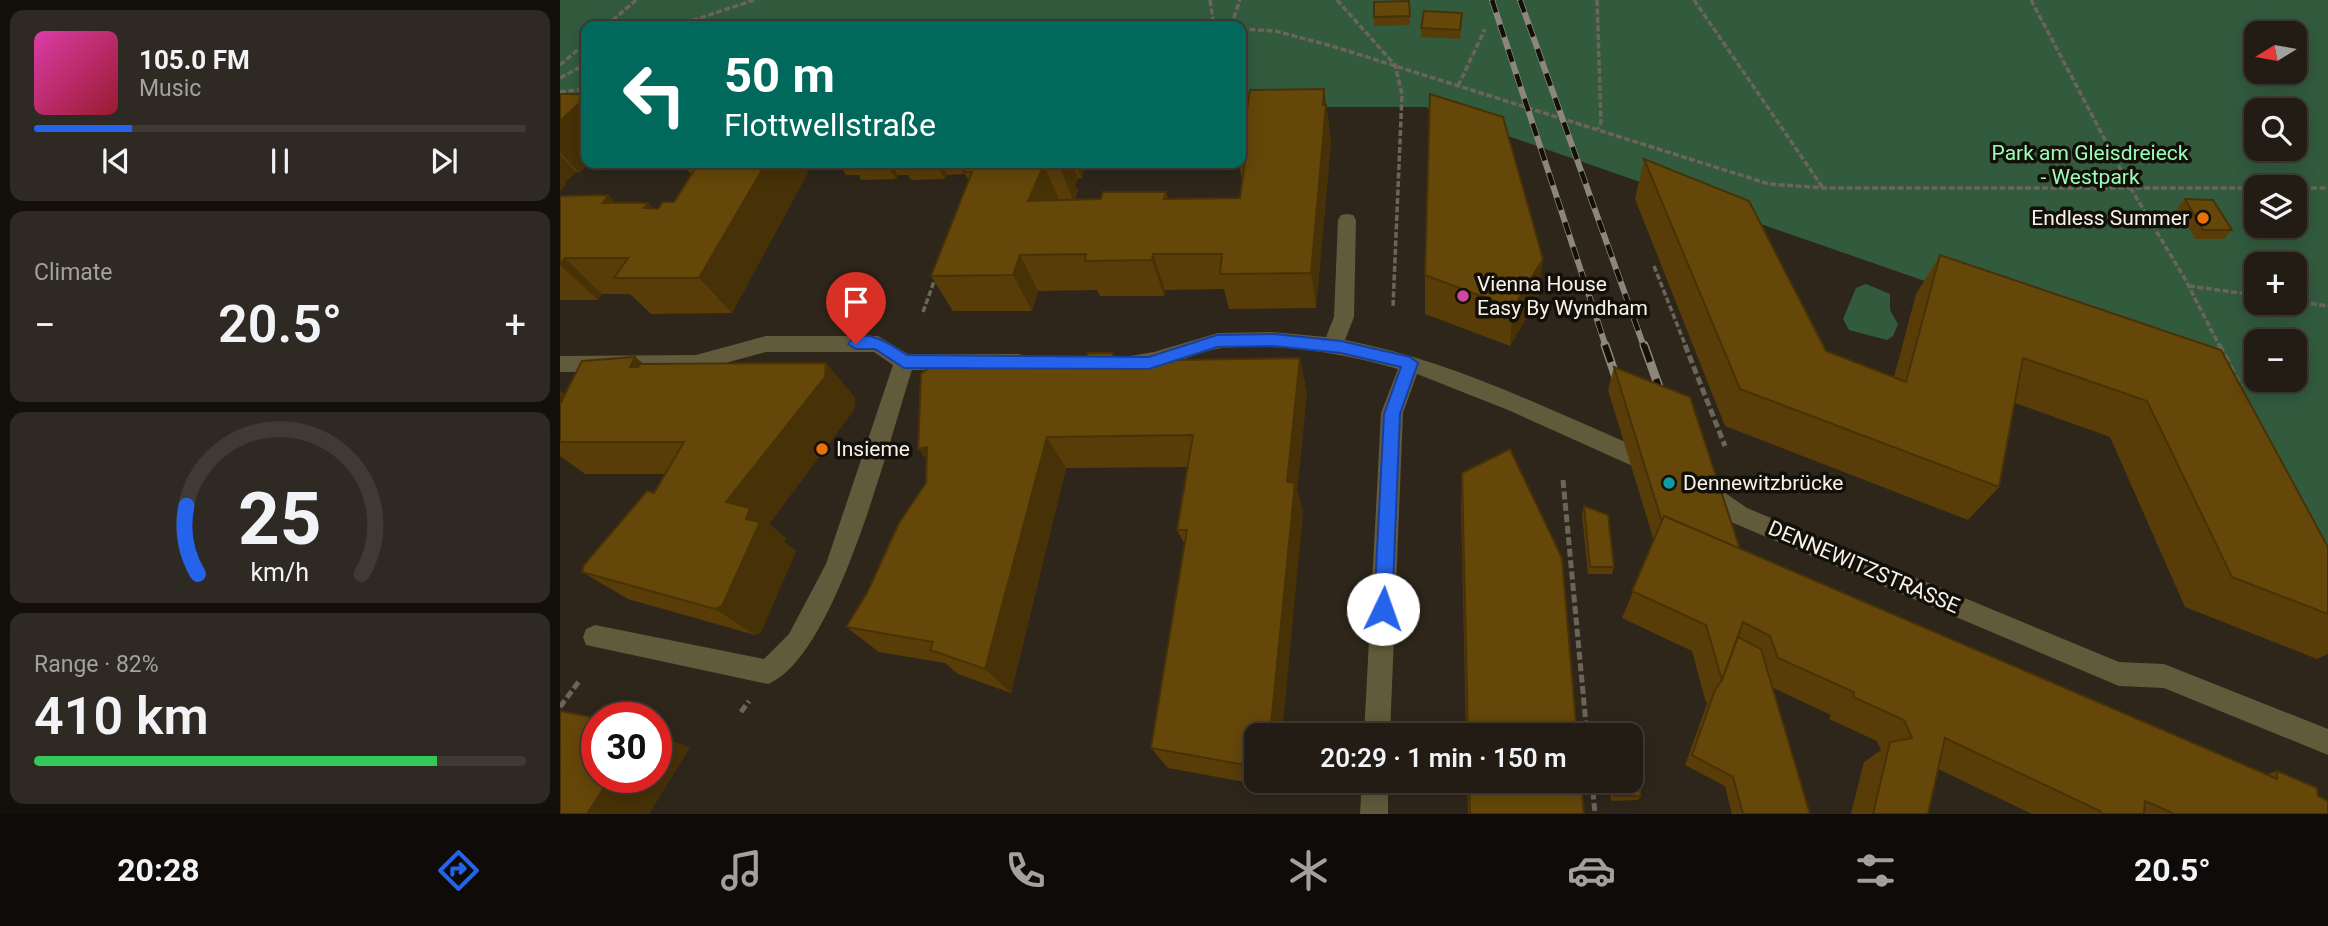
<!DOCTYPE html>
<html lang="en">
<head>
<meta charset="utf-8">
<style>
	:root { --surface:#221c14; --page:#2e2922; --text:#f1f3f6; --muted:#a2a1a0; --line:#3f3a34; --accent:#2563eb }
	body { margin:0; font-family:Roboto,sans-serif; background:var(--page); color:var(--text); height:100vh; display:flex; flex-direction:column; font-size:26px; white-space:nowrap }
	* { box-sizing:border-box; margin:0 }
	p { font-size:23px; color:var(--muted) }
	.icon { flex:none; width:38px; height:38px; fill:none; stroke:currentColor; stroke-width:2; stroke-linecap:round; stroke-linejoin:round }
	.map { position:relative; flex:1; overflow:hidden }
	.sheet { display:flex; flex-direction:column; gap:10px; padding:10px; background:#130f0b; width:560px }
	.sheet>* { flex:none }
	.guide { position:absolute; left:21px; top:21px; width:665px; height:147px; border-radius:14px; box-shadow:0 4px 18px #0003,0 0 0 2px var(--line); background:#00695c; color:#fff; overflow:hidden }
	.needle { width:46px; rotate:259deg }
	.fabs { position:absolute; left:1684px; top:21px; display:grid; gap:14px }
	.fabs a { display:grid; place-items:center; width:63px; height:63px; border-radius:14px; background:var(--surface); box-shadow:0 4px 18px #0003,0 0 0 2px var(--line); font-size:35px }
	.speed { position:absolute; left:21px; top:702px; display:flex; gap:14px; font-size:35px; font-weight:700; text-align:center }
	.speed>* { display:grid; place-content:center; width:91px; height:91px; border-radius:50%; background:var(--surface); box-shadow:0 4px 18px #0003,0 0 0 2px var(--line); line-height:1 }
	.speed .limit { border:10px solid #d22; background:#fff; color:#111 }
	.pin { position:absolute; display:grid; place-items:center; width:60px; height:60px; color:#fff; margin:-72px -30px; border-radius:50% 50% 50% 0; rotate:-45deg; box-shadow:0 0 7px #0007 }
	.pin .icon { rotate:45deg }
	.me { position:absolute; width:77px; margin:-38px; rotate:3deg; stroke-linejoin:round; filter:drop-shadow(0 0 5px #0008) }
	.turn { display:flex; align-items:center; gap:24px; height:147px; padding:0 28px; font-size:32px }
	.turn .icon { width:91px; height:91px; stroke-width:2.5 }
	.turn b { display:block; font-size:49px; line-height:60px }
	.big { font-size:52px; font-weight:600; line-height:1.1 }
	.sheet .tile { flex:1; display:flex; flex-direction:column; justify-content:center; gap:10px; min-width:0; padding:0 24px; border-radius:14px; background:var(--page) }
	.sheet .dial { align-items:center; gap:0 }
	.dial svg { height:182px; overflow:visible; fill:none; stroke:var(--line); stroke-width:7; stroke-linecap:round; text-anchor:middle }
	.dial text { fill:var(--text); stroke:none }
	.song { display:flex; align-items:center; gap:21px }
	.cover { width:84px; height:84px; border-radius:10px; background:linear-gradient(135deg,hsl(320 70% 55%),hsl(350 70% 35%)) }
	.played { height:7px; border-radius:4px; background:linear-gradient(90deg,var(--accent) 20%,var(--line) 20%) }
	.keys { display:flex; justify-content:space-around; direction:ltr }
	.heat { display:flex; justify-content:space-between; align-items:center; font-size:38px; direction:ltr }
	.charge { height:10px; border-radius:5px; background:linear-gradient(90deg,#34c759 82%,var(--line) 0) }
	.trip { position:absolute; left:684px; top:723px; width:399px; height:70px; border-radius:14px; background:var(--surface); box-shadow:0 4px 18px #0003,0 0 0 2px var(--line); font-weight:600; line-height:70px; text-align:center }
	.dock { display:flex; height:112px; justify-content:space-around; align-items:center; background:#0e0b08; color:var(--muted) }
	.dock .icon { width:49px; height:49px }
	.dock .on { color:var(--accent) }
	.dock b { font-size:32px; color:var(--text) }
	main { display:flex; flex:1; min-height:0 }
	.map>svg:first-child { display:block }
	.green { fill:#325b3e; fill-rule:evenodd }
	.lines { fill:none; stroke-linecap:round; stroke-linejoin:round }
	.path-far1 { stroke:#6b6459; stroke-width:3.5; stroke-dasharray:6 2.5; stroke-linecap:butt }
	.path { stroke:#6b6459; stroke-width:5; stroke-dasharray:8 3.5; stroke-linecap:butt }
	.minor { fill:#615a3b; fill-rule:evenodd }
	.rail-far1-casing { stroke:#8d867c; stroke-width:6 }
	.rail-casing { stroke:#8d867c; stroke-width:9 }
	.rail-far1 { stroke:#13100a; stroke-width:4.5; stroke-dasharray:13; stroke-linecap:butt }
	.rail { stroke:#13100a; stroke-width:6; stroke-dasharray:18; stroke-linecap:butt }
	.wall { fill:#583d09 }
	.shaded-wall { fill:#473207 }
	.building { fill:#66470a; stroke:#473207; stroke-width:2 }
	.route { fill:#2563eb; stroke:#184099; stroke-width:2 }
	.food-dot { fill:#e8710a; stroke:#13100a; stroke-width:2.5 }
	.hotel-dot { fill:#d1479c; stroke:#13100a; stroke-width:2.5 }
	.culture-dot { fill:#0f9aa8; stroke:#13100a; stroke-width:2.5 }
	.labels { text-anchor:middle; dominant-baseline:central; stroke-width:7; stroke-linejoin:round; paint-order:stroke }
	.park-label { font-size:21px; fill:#99fdb7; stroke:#13100a }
	.poi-label { font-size:21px; fill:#f7f2ea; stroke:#13100a; text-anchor:start }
	.street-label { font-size:21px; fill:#f7f2ea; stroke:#13100a }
</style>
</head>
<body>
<main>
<section class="sheet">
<div class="tile">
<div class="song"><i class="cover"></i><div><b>105.0 FM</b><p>Music</p></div></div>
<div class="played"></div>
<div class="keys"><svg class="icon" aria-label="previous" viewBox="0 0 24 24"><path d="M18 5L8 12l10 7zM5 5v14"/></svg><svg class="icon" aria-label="pause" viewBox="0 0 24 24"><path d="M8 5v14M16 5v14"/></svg><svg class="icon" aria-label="next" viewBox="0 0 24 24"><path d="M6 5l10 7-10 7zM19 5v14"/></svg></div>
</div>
<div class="tile"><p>Climate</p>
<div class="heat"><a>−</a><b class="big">20.5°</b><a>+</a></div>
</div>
<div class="tile dial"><svg viewBox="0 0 100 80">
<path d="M14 69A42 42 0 1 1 86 69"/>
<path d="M14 69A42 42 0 0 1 9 39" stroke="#2563eb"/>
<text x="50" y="56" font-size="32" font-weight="700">25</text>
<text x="50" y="72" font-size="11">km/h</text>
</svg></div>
<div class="tile"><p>Range · 82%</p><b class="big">410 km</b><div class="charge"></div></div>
</section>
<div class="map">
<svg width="1768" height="814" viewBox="0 0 1768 814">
	<rect width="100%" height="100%" fill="#2e261a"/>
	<g class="green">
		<path d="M0,0H1768V585L1669,387L865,107H681V26H26V112H0ZM1696,33H1734V72H1696ZM1696,110H1734V149H1696ZM1696,187H1734V226H1696ZM1696,264H1734V303H1696ZM1696,341H1734V380H1696Z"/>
		<path d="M1306,284L1330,294V310L1338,324L1333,336L1327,340L1289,330L1283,319L1296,288Z"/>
	</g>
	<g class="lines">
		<g class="path-far1">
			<path d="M650,0L654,26"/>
			<path d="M777,0L835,65L842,94L833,307"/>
			<path d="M1037,0L1041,122L1038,129"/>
			<path d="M1134,0L1263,188"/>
			<path d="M1471,0L1570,187L1625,279L1660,347"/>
			<path d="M46,26L76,0"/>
			<path d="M116,26L194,0"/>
			<path d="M671,26L680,0"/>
			<path d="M681,29L715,31L772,46L1209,184L1264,188H1696"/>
			<path d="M0,65L26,43"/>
			<path d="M0,78L26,64"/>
			<path d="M898,86L925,29"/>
			<path d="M0,92L26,89"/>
			<path d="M1734,188H1768"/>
			<path d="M1094,266L1126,347"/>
			<path d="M1629,286L1696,295"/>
			<path d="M1734,301L1768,306"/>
			<path d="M363,312L376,276"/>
		</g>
		<g class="path">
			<path d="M1125,345L1165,446"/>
			<path d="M1659,345L1681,387"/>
			<path d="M1003,480L1027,735"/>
			<path d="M0,707L20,680"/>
			<path d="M181,712L189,701"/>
			<path d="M1032,780L1035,814"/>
		</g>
		<g class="minor">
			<path d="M787,214L793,215L796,220L794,317L785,340C896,361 998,414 1102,458L1105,465L1102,472L1094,474L1086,472L948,410L857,374L843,413L830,735H804L821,413L838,369C782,353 722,343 663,348C631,351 595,379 564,369L561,363L564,357L594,352L658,333L712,332L766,337L774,317L778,220L781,215Z"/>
			<path d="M206,336H318L348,354H459L466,356L469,362L466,368L459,370H352C329,440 276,657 208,684L26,645L23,637L26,629L35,625L204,659L229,634L266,564L333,365L314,352H206L136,371L0,372V356L136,355Z"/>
			<path d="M1145,479L1187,508L1559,662L1604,664L1768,729V755L1604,688L1559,686L1171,522L1137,496L1134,489L1137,482Z"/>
			<path d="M802,780H828V814H800Z"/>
		</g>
		<defs>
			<g id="rail-far1">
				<path d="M932,0L1046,347"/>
				<path d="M960,0L1084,347"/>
			</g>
			<g id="rail">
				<path d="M1045,345L1059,386"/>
				<path d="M1084,345L1104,401"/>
			</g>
		</defs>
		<use href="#rail-far1" class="rail-far1-casing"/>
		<use href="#rail" class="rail-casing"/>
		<use href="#rail-far1" class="rail-far1"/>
		<use href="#rail" class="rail"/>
	</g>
	<g class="wall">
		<path d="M849,1L850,25L814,26V17Z"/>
		<path d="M902,22L900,39L861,37V28Z"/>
		<path d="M764,89L771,142L756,308L669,309L664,289L605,290L604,296H540L537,290L478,291L472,311H393L371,276L409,181L405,174L387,175L385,179L351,180L348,175H338L336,179L301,180L299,175H286L278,163H526L522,178H518L515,185L518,190L515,200L541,199L606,192L608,199L680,198L682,180L679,163H681V145Z"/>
		<path d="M0,94L26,163H29L19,173L16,172L4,183L6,185L0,191Z"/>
		<path d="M1084,159L1266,351L1334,377L1356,294L1380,255L1661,350L1768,547V654L1757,659L1625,607L1550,437L1455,403L1439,487L1408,520L1165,426L1075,199Z"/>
		<path d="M123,163H253L172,313L91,314L70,294H42L38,300H0V196L98,209L114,202L131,174L122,164Z"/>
		<path d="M1625,199L1672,230L1664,239H1635L1617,208Z"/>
		<path d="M865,275L978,298L950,346L865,314Z"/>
		<path d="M553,353L557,361L747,392L737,490L743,513L696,735V780H718V788L608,768L591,748L625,545L617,530L628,467L506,468L451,693L398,674L385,663L319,652L286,627L307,593L366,483L367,460L358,449L413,363L526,361Z"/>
		<path d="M75,357L84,364L295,397L294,410L209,524L226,538L224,542L236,551L201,632L195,635L68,599L22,572L94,493L105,474H25L0,456V391L5,395Z"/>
		<path d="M1054,367L1180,549L1706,775L1717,771L1758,796L1768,800V814H1472L1378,769L1368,814H1291L1304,762L1321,750L1317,741L1269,719L1271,715L1213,688L1250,814H1172L1165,786L1125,765L1148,701L1146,703L1132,651L1062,618L1094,541L1048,390Z"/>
		<path d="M902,473L1017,735H906L901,503Z"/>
		<path d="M1024,506L1054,567L1052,574H1028L1022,514Z"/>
		<path d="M1072,726L1081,796L1078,800L1051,801L1049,780H1071V735H1044V732L1046,727Z"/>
		<path d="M907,780H1021L1024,814H908Z"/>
	</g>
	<g class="shaded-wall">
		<path d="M764,89L771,142L756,308L751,273Z"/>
		<path d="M26,97V163H29L19,173L0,152V121Z"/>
		<path d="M0,155L16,172L4,183L6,185L0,191Z"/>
		<path d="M206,163H253L172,313L139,278Z"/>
		<path d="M326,163H330L338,175L336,179Z"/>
		<path d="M376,163H381L387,175L385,179Z"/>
		<path d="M398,163H409L404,172L405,175Z"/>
		<path d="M500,163H512L518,178L515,185L518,190L514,202L499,165Z"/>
		<path d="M515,163H526L522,178Z"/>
		<path d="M484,165L500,202L468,201Z"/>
		<path d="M48,195L82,232L43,203Z"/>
		<path d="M88,203L121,239L84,208Z"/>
		<path d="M593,254L605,290L604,296L592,260Z"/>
		<path d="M460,255L478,291L472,311L453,275Z"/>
		<path d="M5,258L42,294L38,300L0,265Z"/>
		<path d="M983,259L978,298L950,346L953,308Z"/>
		<path d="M75,357L113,390L70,367Z"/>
		<path d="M740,358L747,392L737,490L743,513L722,735H710L727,482Z"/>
		<path d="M266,363L295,397L294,410L209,524L226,538L224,542L236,551L201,632L195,635L155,609L166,502Z"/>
		<path d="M0,391L10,399L0,410Z"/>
		<path d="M487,437L506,468L451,693L425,669Z"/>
		<path d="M367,447L384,481L358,449Z"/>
		<path d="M96,733L130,748L89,814H27L51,777H96Z"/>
		<path d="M713,780H718V788Z"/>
	</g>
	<g class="building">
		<path d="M849,1L850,16L814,17V2Z"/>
		<path d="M864,11L902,13L900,30L861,28Z"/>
		<path d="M764,89L763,105H766L751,273L660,274L662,254H593L592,260L525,261L526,254L460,255L453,275L371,276L412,172H404L407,163H500L499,165H484L468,201L541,199L543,192H606L604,199L680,198L685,161H681V145L690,90Z"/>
		<path d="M0,94H26V97L0,121Z"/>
		<path d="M870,94L943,117L983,259L953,308L865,275Z"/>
		<path d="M1084,159L1189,201L1266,351L1346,382L1380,255L1661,350L1768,547V614L1672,577L1587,401L1463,358L1439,487L1180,389Z"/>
		<path d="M123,163H206L139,278H54L68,258H5L0,265V196L48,195L43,203H88L84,208L98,209L103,202H114L138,164H122Z"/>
		<path d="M1625,199L1653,200L1672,230H1643Z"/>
		<path d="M528,353H553L552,361L740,358L727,482L735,483L710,735H696V767L591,748L627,530H617L633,435L487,437L425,669L370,650L373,642L286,627L307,593L339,523L366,483L367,447L358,449L361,374L379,359L413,363L485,358L526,361Z"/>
		<path d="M75,357L70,367H78L80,364L266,363L265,377L166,502L190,508L186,519L200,522L162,606L155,609L22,572L24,565L87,491L94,493L124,442H0V404L22,361Z"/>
		<path d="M1054,367L1130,397L1180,549L1104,516L1102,522Z"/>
		<path d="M950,449L1002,558L1017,735H908L902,473Z"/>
		<path d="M1024,506L1048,515L1054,567H1030Z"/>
		<path d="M1104,516L1717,779V771L1757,788L1758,796L1768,801V814H1615L1585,801L1584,814H1542L1540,811L1385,738L1368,814H1313L1330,742L1352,738L1344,720L1293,697L1294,692L1218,658L1210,636L1183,622L1162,680L1146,625L1072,591Z"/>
		<path d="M1178,637L1201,649L1250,814H1183L1173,777L1132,755L1155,690L1162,680Z"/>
		<path d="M0,711L37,718V777H51L27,814H0Z"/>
		<path d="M1072,726L1081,796H1054L1052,780H1071V735H1047L1046,727Z"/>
		<path d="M909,780H1021L1024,814H910Z"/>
	</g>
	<path class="route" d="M714,334L781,341L850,357L858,363L840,414L832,609L829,615L823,618L817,615L814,609L824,414L841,367L781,353L714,346L657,347L589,369L344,368L315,349H296L288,344C303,324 333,346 347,355L589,357L657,335Z"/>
	<g class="food-dot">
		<circle cx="1643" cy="218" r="7"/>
		<circle cx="262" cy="449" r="7"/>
	</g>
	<circle class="hotel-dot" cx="903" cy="296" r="7"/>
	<circle class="culture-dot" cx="1109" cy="483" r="7"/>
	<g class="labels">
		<g class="park-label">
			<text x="1530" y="153">Park am Gleisdreieck<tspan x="1530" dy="24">- Westpark</tspan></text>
		</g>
		<g class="poi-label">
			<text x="1629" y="218" text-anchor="end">Endless Summer</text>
			<text x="917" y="284">Vienna House<tspan x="917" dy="24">Easy By Wyndham</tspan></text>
			<text x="276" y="449">Insieme</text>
			<text x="1123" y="483">Dennewitzbrücke</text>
		</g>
		<g class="street-label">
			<text transform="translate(1304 567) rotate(23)">DENNEWITZSTRASSE</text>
		</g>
	</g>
</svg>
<div class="fabs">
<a><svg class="needle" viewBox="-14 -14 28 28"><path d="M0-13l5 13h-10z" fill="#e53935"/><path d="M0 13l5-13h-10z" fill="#a2a1a0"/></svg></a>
<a><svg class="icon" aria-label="search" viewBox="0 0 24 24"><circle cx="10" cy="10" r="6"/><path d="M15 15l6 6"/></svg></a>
<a><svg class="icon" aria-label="layers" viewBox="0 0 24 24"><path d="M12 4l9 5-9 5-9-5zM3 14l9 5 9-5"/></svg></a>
<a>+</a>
<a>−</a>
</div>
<div class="speed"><div class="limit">30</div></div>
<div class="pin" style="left:296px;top:344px;background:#d93025"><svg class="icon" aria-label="arrive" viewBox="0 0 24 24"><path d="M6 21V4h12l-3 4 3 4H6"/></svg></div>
<svg class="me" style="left:823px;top:609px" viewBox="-20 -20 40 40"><circle r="19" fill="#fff"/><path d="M0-13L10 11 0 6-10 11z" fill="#2563eb"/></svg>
<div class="trip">20:29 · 1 min · 150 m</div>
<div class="guide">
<div class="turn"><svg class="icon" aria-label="left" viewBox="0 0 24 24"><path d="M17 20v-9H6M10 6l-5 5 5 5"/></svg><div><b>50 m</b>Flottwellstraße</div></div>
</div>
</div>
</main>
<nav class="dock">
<b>20:28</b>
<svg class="icon on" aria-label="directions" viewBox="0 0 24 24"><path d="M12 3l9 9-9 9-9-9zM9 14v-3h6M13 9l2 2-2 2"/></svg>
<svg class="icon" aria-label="music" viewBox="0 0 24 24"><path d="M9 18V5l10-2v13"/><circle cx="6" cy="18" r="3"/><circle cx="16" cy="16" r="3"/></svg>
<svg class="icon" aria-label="phone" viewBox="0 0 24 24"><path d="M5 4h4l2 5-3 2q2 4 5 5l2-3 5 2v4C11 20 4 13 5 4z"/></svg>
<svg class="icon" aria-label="climate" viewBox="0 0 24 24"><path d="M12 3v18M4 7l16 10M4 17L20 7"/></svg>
<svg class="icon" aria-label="car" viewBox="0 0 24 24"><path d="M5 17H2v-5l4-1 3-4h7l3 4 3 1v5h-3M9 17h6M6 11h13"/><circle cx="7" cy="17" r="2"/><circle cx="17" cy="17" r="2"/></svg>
<svg class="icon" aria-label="filters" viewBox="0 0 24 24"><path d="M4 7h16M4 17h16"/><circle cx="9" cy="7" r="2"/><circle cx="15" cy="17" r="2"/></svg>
<b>20.5°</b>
</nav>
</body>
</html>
